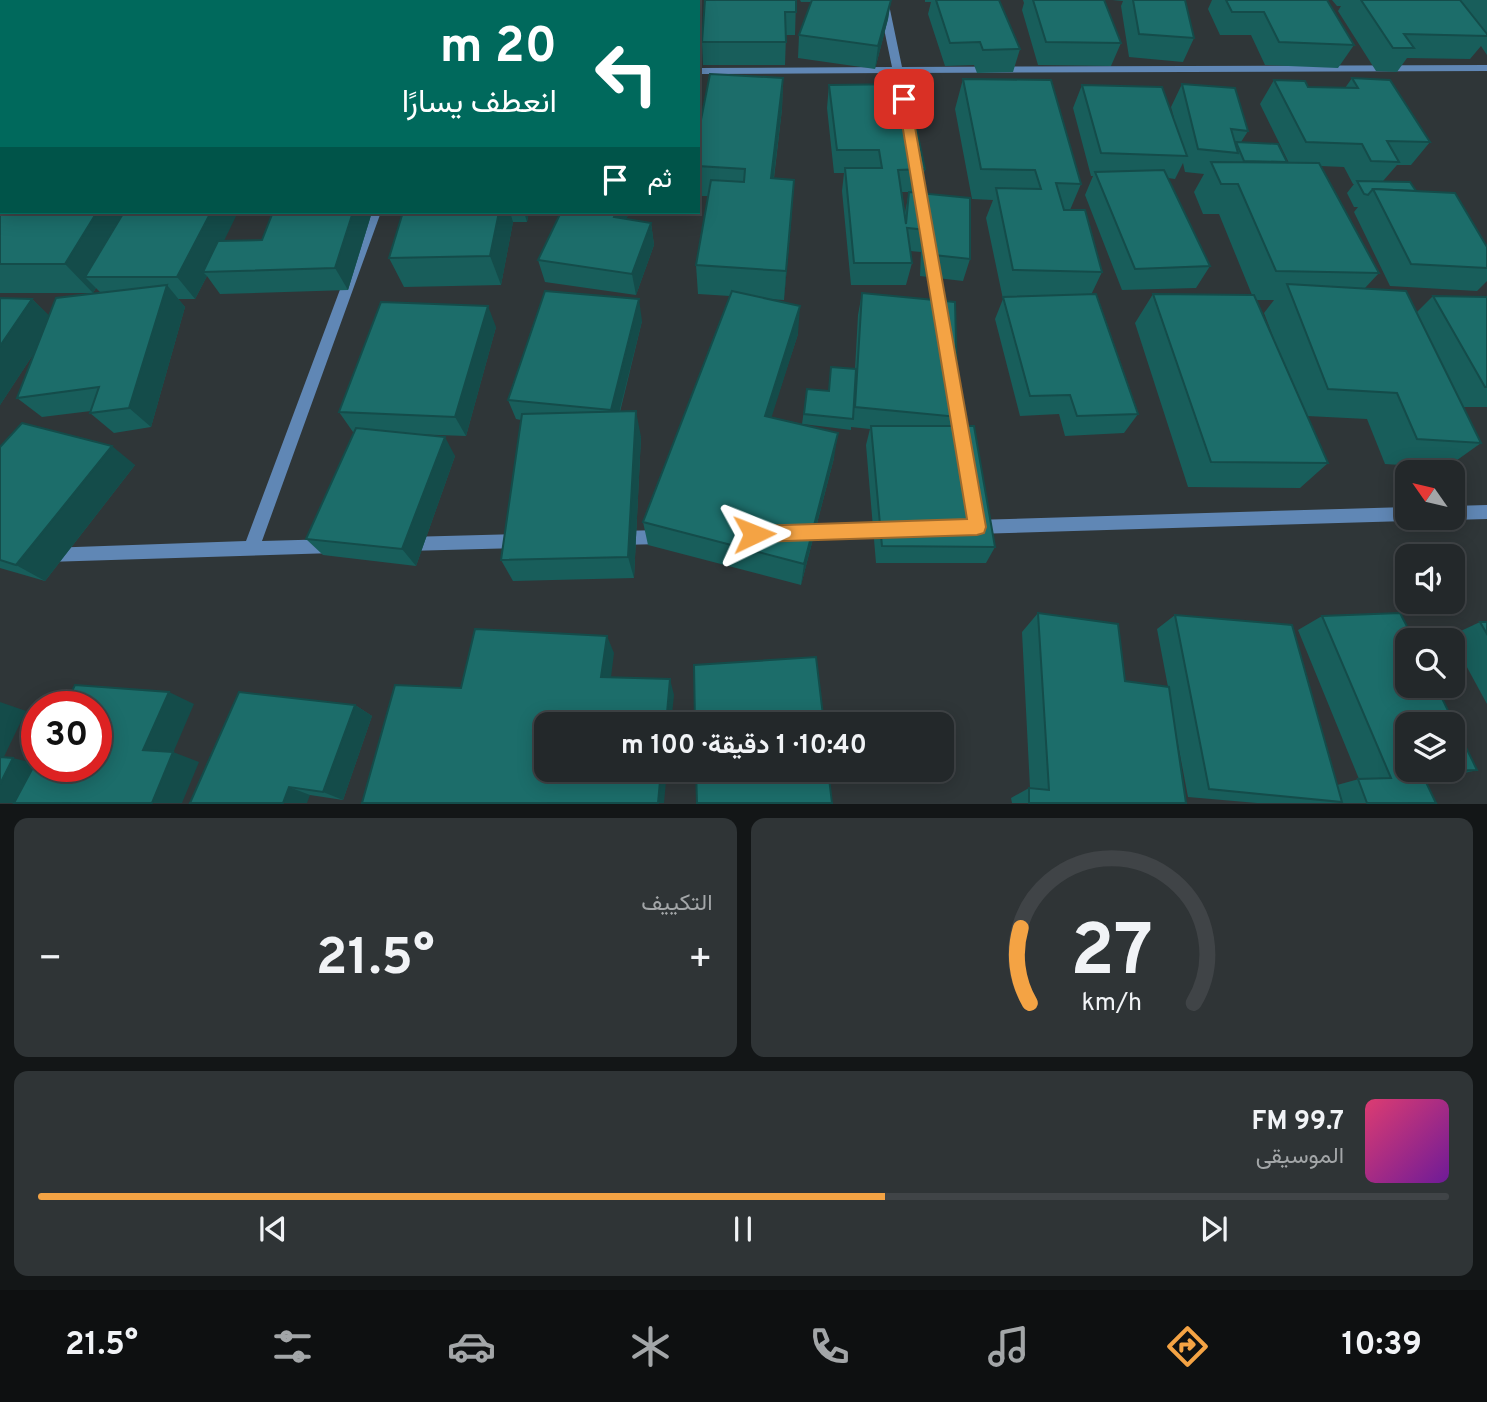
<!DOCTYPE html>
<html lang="ar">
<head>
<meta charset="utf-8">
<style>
	:root { --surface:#23282a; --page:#2f3436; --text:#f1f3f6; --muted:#a3a6a8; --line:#404447; --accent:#f4a344 }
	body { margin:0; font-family:Overpass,Vazirmatn,sans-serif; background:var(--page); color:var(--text); direction:rtl; height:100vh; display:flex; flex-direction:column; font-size:26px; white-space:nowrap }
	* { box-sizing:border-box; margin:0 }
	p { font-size:23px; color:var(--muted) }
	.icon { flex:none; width:38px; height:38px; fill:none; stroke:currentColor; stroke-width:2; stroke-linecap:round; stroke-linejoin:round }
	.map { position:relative; height:804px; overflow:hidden; direction:ltr }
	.panel { display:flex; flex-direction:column; gap:14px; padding:14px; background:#131617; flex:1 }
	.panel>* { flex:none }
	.banner { position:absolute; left:0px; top:0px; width:700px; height:214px; box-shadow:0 4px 18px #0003,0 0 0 2px var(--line); direction:rtl; background:#00695c; color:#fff; overflow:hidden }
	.needle { width:46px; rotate:304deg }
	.buttons { position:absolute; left:1395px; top:460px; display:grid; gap:14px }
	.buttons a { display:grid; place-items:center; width:70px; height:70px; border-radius:14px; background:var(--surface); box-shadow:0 4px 18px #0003,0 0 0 2px var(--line); font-size:35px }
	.speed { position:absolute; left:21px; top:691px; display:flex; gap:14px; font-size:35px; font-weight:700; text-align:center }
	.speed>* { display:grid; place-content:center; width:91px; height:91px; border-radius:50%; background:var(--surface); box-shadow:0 4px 18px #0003,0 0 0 2px var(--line); line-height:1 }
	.speed .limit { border:10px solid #d22; background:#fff; color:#111 }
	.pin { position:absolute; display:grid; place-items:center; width:60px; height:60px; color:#fff; margin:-30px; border-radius:14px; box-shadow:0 4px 10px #0006 }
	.me { position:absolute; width:77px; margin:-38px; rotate:88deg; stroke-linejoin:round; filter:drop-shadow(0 0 5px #0008) }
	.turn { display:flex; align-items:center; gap:24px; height:147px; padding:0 28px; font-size:32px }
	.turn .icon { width:91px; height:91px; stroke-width:2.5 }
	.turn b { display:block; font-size:49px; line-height:60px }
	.then { display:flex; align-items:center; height:66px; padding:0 28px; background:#0003; gap:14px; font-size:26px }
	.big { font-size:52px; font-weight:700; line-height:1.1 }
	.panel .tile { flex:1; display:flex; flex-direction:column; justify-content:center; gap:10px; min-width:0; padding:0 24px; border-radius:14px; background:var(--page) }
	.panel .dial { align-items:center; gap:0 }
	.dial svg { height:182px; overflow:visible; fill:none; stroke:var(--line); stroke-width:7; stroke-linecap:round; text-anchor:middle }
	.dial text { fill:var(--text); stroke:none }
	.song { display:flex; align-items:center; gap:21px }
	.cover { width:84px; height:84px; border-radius:10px; background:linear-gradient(135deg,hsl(340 70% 55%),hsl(280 70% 35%)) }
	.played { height:7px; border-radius:4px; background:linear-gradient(90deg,var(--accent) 60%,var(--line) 60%) }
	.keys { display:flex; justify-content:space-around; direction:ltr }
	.heat { display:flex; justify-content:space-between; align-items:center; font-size:38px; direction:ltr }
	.panel .tiles { flex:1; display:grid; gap:14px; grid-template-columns:1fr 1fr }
	.tile:last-child { grid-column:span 2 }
	.trip { position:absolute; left:534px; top:712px; width:420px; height:70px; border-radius:14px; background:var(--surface); box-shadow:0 4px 18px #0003,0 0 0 2px var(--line); font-weight:700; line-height:70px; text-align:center; direction:rtl }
	.tabs { display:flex; height:112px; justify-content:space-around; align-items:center; background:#0e1011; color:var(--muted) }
	.tabs .icon { width:49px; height:49px }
	.tabs .current { color:var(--accent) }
	.tabs b { font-size:32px; color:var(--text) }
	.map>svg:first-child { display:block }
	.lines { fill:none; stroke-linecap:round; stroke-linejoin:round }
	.street { fill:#6087b5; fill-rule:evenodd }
	.wall { fill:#185e5b; fill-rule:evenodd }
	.shaded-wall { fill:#144c4a }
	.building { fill:#1c6d6a; stroke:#144c4a; stroke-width:2; fill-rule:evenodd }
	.route { fill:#f4a344; stroke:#9f6a2c; stroke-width:2 }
</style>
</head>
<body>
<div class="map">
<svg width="1487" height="804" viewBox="0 0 1487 804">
	<rect width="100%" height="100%" fill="#2f3638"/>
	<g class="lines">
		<g class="street">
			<path d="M446,0H456L445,2Z"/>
			<path d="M878,0H888L902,67L1487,65V71L903,73L909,101L904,104L899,101L893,73L698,74V68L892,67Z"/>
			<rect x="0" y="64" width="2" height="6"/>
			<path d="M369,212H381L262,541L334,539L340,541L342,546L340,551L334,553L47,562L41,560L39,555L41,550L47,548L246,541Z"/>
			<path d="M931,254L937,259L949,319L942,324L935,319L925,259Z"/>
			<path d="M955,391L960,393L962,397L970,443L968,447L963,449L958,447L956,443L948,397L950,393Z"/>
			<path d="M1487,505V519L1452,520L1447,518H1452V506Z"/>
			<path d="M1407,507V518H1413L1407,521L974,534L969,532L966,527L969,522L974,520Z"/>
			<path d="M891,523L896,525L899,530L896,535L891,537L796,540L791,538L788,533L791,528L796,526Z"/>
			<path d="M663,530L668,532L671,537L668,542L663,544L617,545L612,543L609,538L612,533L617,531Z"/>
			<path d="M520,534L526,536L528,541L526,546L520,548L407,551L401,549L399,544L401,539L407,537Z"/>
		</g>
	</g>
	<g class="wall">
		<path d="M0,0H114L96,2H2V65L0,63Z"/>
		<path d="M128,0H228L227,2H126Z"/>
		<path d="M246,0H335L334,2H245Z"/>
		<path d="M356,0H443L442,2H357Z"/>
		<path d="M703,0H796L795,35H786L785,65H703L702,42L705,0Z"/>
		<path d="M800,0H891L888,19L875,69L798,58L799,35L811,2H801Z"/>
		<path d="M925,0H999L1020,49L1013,72L977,73L974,65L945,66L928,14L931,2H925Z"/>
		<path d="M1023,0H1104L1121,43L1111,66L1038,65L1022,10L1024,3Z"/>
		<path d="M1112,0H1185L1194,38L1183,62L1129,57L1121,6L1123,1Z"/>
		<path d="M1212,0H1327L1354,45L1338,68L1265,65L1251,35H1220L1208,9Z"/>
		<path d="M1332,0H1487V55L1481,46L1470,59L1407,58L1397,72L1376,71L1338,11L1341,6H1337Z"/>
		<path d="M783,78L782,109L774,178L792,210L784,300L768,299L798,334L771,417L802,424L807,389L828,391L855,369L858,315L862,293L958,417L955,426L995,547L986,563H876L866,445L870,429L851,427V430L803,424L834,458L801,585L648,545L643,522L730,296L698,294L696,265L708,196H698V135Z"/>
		<path d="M1352,78L1430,142L1411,165H1397L1383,181L1416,191L1487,247V281L1477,291L1390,286L1354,212L1358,207H1354L1347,193L1354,184H1353L1344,167L1320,166L1379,273L1365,288L1417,312L1433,296L1487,297V407H1463L1481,443L1446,468L1385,464L1367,419L1307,416L1328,463L1300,488L1188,487L1135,323L1153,294L1252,295L1219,214H1203L1194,192L1204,174L1185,172L1183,163L1175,179L1168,178L1210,266L1196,288L1122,290L1085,195L1093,176H1091L1073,108L1082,85L1174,118L1171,107L1182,84L1248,131L1241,142L1286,163H1289L1260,104L1274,80L1308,87L1345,88ZM1256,300H1274L1264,313L1274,339Z"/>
		<path d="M963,79L1081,184L1070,210L1102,272L1091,295L1138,414L1124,433L1065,436L1059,414L1020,416L995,319L1003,299L986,218L993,200L972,199L955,109Z"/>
		<path d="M829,85L925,169L920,192H911L970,259L963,281L920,276L921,252L910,251L912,263L906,285H851L842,191L844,173H834L827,108ZM902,192H909L905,213Z"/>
		<path d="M0,104H2V129L1,131H2V181H0Z"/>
		<path d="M0,182L224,241L262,240L273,212H372L348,290L220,294L207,276L195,299H178L185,307L151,427L114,433L90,413L91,411L42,417L17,398L36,350L0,405V298L32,299L49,316L101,293L96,288L93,293H0Z"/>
		<path d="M403,212H529L527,222H513L501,285L404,287L389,258Z"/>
		<path d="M561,212H627L628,215L626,219L651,223L654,245L636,295L545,282L538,260Z"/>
		<path d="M642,321L620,412L641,437L634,578L513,581L501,560L521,420L516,419L508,400Z"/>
		<path d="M496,327L466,436L412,434L455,456L416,566L323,555L306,539L354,432H353L339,412Z"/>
		<path d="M0,447L135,465L45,581L0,568Z"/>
		<path d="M1038,613L1125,681L1168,687L1157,629L1175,615L1337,785L1359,779L1298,630L1322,616L1477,770L1444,778L1425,779L1436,803H1257L1188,797L1174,723L1186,803H1012L1011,798L1029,788H1030L1022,632Z"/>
		<path d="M1480,622H1487V704L1450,636Z"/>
		<path d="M355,705L372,716L343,800L310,795L190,803Z"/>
	</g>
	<g class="shaded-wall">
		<path d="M4,0H17L18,2H2Z"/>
		<path d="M82,0H95L96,2H81Z"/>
		<path d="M165,0H178L179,2H164Z"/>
		<path d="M311,0H320L321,2H310Z"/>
		<path d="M561,0H571V2H560Z"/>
		<path d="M891,0L888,19L875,69L878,46Z"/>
		<path d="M2,2V41H0V4Z"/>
		<path d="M783,78L782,109L770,208L771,178Z"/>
		<path d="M2,105V129L0,131V107Z"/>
		<path d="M2,144V159H0V146Z"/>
		<path d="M794,180L792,210L784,300L786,271Z"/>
		<path d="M97,212H139L85,277L96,288L93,293L65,264Z"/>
		<path d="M211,212H238L209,272H203L207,276L195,299L177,277Z"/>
		<path d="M353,212H372L348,290L335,268Z"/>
		<path d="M499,212H510L513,222L501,285L490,256Z"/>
		<path d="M524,212H529L527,222Z"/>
		<path d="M616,212H627L628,215L618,240L614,217Z"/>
		<path d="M651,223L654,245L636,295L632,274Z"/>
		<path d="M167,285L185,307L151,427L129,408Z"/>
		<path d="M32,299L55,321L0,405V346Z"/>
		<path d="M639,299L642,321L615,429L611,410Z"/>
		<path d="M488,306L496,327L466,436L455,417Z"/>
		<path d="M800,306L798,334L764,441L765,416Z"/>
		<path d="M636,411L641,437L634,578L628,557Z"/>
		<path d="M838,433L834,458L801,585L804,564Z"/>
		<path d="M445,437L455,456L416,566L402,549Z"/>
		<path d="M112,446L135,465L45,581L16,565Z"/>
		<path d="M607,636L614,653L609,693L601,677Z"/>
		<path d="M670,679L674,695L671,724H666Z"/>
		<path d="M169,692L194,704L170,760L143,750Z"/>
		<path d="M0,702L26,711L0,765Z"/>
		<path d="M355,705L372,716L343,800L323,792Z"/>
		<path d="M173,752L199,762L182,803H152Z"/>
		<path d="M13,758L37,764L29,803H0V784Z"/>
		<path d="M661,770H667L664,803H658Z"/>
		<path d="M289,787L310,795L307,803H283Z"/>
	</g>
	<g class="building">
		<path d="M18,0H82L81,2H17Z"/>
		<path d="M128,0H165L164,1L172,2H126Z"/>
		<path d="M246,0H311L310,2H245Z"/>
		<path d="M366,0H435L434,2H366Z"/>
		<path d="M468,0H561L560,2H467Z"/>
		<path d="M586,0H652V2H585Z"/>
		<path d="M705,0H796V12H785L786,42H702Z"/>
		<path d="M812,0H891L878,46L799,35Z"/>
		<path d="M936,0H999L1020,49L983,50L980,42L950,43Z"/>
		<path d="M1033,0H1104L1121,43L1046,42Z"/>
		<path d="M1133,0H1185L1194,38L1139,34Z"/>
		<path d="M1226,0H1327L1354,45L1279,42L1264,12H1232Z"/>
		<path d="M1361,0H1460L1487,34V36L1404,34L1414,48H1393Z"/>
		<path d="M2,19V41H0V21Z"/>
		<path d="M710,74L783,78L771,178L794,180L786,271L696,265L711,180L744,182L745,169L698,166V135Z"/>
		<path d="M1352,78L1390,80L1430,142L1387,141L1399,162L1371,161L1362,144L1306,142L1274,80L1305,81L1308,87L1358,88Z"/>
		<path d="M963,79L1051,80L1081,184L1056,183L1064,210H1085L1102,272L1013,270L996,188L1041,189L1035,170L981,169Z"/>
		<path d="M907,84L925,169L898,170L906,224L909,192L970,198V259L925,254L926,230L907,228L912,263H854L845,168H882L879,150H837L829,85Z"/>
		<path d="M1182,84L1235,88L1248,131L1231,129L1238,153L1198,149Z"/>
		<path d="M1082,85L1162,87L1187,156L1101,153Z"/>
		<path d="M0,131H2V144L0,146Z"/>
		<path d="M1236,142L1278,144L1287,162L1244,161Z"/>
		<path d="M1211,162L1319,163L1379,273L1276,271L1238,184H1221Z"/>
		<path d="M1164,170L1210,266L1135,269L1095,172Z"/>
		<path d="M1357,181L1410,182L1416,191L1373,189L1368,195L1364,194Z"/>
		<path d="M0,182H2V212H97L65,264H0Z"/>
		<path d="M1373,189L1455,193L1487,247V268L1411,264Z"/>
		<path d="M124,212H211L177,277H85Z"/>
		<path d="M273,212H353L335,268L203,272L218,241L262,240Z"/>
		<path d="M403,212H499L490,256L389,258Z"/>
		<path d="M561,212H616L614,217L651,223L632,274L538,260Z"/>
		<path d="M1287,284L1406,291L1481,443L1417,439L1397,393L1328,389Z"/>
		<path d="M167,285L129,408L90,413L99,387L17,398L56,298Z"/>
		<path d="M545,291L639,299L611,410L508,400Z"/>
		<path d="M732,291L800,306L765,416L838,433L804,564L643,522Z"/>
		<path d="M862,293L955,302L958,417L855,407Z"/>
		<path d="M1096,294L1138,414L1077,416L1070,395L1030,396L1003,297Z"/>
		<path d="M1153,294L1254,295L1328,463L1211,462Z"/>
		<path d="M1433,296L1487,297V387H1485Z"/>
		<path d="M0,298L32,299L0,346Z"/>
		<path d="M381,302L488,306L455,417L339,412Z"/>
		<path d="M831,367L856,369L853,419L804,414L807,389L829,391Z"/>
		<path d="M636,411L628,557L501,560L522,414Z"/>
		<path d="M22,423L112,446L16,565L0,560V447Z"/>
		<path d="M871,426H974L995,547L882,546Z"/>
		<path d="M356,428L445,437L402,549L306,539Z"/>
		<path d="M1038,613L1118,624L1125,681L1169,687L1186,803H1029V788L1049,790Z"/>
		<path d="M1400,613L1414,640H1407V686H1436L1477,770L1421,772L1436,803H1367L1358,779L1391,778L1322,616ZM1407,724H1452V770H1407Z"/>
		<path d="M1175,615L1292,625L1342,802L1209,789Z"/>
		<path d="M1480,622H1487V634Z"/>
		<path d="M475,629L607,636L601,677L670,679L666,724H546V770H661L658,803H362L395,685L461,688Z"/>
		<path d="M816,657L824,724H695L694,665Z"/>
		<path d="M75,685L169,692L143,750L173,752L152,803H14L37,760V766H96V707H64Z"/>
		<path d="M239,692L355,705L323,792L289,787L283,803H190Z"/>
		<path d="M0,757L13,758L0,784Z"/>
		<path d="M696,770H828L832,803H697Z"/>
	</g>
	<path class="route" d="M904,95L910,99L986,527L984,533L977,535L754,542L747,539L745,534L747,528L754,526L967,519L898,99Z"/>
</svg>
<div class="buttons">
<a><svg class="needle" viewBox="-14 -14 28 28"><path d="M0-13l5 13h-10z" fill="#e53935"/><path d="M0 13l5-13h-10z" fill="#a3a6a8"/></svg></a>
<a><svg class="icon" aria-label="sound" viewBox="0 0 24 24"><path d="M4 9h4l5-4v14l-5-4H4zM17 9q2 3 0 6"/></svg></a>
<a><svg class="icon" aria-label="search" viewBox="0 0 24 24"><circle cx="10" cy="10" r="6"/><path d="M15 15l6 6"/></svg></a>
<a><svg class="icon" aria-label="layers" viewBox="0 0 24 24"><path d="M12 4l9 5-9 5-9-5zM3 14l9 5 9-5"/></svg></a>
</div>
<div class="speed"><div class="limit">30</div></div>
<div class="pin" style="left:904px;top:99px;background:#d93025"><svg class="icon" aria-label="arrive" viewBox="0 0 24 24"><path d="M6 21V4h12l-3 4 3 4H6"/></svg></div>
<svg class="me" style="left:754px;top:534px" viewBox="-20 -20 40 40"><path d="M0-17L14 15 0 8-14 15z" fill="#f4a344" stroke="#fff" stroke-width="4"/></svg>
<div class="trip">10:40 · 1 دقيقة · 100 m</div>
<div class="banner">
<div class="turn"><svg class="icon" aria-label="left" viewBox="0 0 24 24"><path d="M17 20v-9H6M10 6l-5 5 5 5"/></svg><div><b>20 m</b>انعطف يسارًا</div></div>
<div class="then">ثم<svg class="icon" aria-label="arrive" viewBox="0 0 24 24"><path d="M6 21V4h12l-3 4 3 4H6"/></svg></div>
</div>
</div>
<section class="panel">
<div class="tiles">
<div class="tile dial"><svg viewBox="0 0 100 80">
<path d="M14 69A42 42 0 1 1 86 69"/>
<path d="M14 69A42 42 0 0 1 10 36" stroke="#f4a344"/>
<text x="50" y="56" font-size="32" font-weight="700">27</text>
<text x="50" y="72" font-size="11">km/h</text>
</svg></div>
<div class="tile"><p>التكييف</p>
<div class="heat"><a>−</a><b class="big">21.5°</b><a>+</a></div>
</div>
<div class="tile">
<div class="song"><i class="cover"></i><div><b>99.7 FM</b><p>الموسيقى</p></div></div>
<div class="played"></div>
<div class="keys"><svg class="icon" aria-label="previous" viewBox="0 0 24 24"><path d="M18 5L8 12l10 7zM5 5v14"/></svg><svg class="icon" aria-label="pause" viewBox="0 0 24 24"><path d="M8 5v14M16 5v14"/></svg><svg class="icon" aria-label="next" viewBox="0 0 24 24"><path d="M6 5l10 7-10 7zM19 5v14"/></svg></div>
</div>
</div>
</section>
<nav class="tabs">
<b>10:39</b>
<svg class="icon current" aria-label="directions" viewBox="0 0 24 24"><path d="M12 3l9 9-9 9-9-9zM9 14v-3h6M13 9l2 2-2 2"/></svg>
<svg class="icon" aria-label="music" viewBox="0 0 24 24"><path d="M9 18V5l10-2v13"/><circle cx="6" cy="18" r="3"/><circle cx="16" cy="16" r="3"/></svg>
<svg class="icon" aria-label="phone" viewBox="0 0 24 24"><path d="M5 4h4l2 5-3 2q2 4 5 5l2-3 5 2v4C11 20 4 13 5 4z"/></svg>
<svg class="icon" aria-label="climate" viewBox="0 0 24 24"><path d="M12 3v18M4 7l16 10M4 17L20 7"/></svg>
<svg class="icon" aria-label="car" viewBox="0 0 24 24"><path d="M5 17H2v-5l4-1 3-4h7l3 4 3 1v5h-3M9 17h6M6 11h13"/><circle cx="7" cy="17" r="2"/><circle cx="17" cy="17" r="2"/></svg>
<svg class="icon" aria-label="filters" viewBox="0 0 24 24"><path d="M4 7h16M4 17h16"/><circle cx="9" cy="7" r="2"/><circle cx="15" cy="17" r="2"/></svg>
<b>21.5°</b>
</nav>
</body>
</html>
